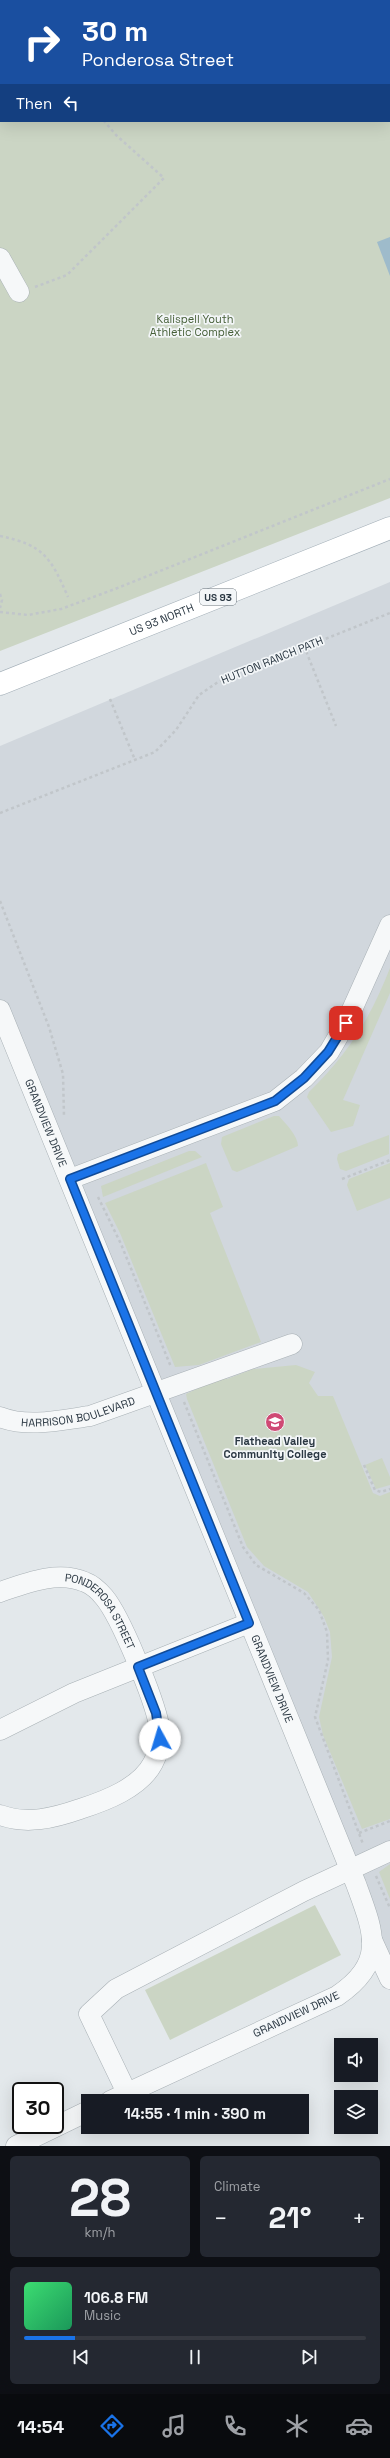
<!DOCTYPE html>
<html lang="en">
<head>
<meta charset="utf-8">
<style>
	:root { --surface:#171b24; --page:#242831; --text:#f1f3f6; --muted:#9ea1a6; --line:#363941; --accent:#1a73e8 }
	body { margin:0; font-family:"Space Grotesk",sans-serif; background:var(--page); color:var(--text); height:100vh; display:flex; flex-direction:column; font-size:15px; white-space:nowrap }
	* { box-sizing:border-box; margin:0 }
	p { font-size:13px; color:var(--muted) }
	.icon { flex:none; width:22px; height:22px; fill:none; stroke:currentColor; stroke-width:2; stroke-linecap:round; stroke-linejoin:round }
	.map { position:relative; height:2146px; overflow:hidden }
	.sheet { display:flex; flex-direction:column; gap:10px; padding:10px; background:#0d0f14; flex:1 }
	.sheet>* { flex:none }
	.banner { position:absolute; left:0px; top:0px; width:390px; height:122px; box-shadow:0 4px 16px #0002; background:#1a4fa0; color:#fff; overflow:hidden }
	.tools { position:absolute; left:334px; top:2038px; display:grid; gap:8px }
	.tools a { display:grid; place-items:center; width:44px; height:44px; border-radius:0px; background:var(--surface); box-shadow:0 4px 16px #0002; font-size:20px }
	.speed { position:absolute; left:12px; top:2082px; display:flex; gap:8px; font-size:20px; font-weight:700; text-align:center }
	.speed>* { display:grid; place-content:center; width:52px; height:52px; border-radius:50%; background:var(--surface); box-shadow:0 4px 16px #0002; line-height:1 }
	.speed .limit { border:2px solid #111; border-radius:6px; background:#fff; color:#111 }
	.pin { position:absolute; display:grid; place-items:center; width:34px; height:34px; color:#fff; margin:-17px; border-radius:8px; box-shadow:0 2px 6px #0006 }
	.me { position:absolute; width:44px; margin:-22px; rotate:354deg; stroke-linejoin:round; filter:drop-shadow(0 0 3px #0008) }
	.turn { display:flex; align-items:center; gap:14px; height:84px; padding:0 16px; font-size:18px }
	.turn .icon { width:52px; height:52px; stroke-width:2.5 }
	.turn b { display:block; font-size:28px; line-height:34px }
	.then { display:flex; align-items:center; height:38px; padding:0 16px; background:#0003; gap:8px; font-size:15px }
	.big { font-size:30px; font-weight:600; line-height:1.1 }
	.sheet .widget { flex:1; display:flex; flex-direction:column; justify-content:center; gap:6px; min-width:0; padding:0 14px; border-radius:6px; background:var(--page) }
	.sheet .dial { align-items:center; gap:0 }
	.dial b { font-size:52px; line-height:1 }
	.song { display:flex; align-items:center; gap:12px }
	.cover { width:48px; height:48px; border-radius:6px; background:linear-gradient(135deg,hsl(140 70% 55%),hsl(150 70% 35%)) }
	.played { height:4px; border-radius:2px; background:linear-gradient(90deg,var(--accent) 15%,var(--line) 15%) }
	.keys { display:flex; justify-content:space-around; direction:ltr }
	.heat { display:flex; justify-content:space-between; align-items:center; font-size:22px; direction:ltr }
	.sheet .tiles { flex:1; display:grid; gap:10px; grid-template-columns:1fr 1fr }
	.widget:last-child { grid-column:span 2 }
	.trip { position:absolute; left:81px; top:2094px; width:228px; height:40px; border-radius:0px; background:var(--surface); box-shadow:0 4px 16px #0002; font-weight:600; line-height:40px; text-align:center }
	.tab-bar { display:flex; height:64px; justify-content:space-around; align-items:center; background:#090b0e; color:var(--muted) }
	.tab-bar .icon { width:28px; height:28px }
	.tab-bar .active { color:var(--accent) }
	.tab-bar b { font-size:18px; color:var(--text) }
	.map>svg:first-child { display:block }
	.built { fill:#d1d7dd }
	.green { fill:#cbd5c4; fill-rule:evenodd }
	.water { fill:#9ebbcb }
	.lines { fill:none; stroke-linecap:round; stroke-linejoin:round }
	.minor-casing { stroke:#a8b0b5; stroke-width:21 }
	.major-casing { stroke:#a2aeb7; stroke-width:23 }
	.path { stroke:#c1c6ca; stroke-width:2.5; stroke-dasharray:3 3; stroke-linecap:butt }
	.minor { stroke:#f6f8f9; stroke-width:20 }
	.major { stroke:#fff; stroke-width:22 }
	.route-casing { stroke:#114b97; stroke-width:10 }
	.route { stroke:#1a73e8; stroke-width:7 }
	.labels { text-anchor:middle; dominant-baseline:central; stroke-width:3.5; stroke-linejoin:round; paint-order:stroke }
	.shield { fill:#f3f6f8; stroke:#677179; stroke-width:1 }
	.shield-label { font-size:10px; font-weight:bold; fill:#2b3843 }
	.park-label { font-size:11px; fill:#465f38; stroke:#f3f6f8 }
	.street-label { font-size:11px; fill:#2b3843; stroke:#f3f6f8 }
	.poi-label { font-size:11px; font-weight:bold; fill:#2b3843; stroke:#f3f6f8 }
</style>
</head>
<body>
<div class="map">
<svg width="390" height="2146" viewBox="0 0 390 2146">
	<rect width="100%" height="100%" fill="#e3e8eb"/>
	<path class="built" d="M390,582V1980L0,1034V746Z"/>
	<g class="green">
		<path d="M0,0H390V498L0,651ZM1,1H389V121H1Z"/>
		<path d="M390,968V993L343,1100L360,1105L353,1126L331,1132L307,1097L309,1092C348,1054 370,1019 390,968Z"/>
		<path d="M274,1116H279C286,1124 298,1136 298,1146L237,1172L232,1170L221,1144L222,1137Z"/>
		<path d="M389,1135V1154L346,1171L340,1169L337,1159L338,1154Z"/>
		<path d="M189,1151H195L202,1157L103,1197L101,1186Z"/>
		<path d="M206,1163L223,1207L210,1213L261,1342L199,1365L175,1367L120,1233L105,1203Z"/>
		<path d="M390,1163V1198L357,1211L347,1185L349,1179Z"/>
		<path d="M296,1365L315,1372L309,1383L318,1396H333L373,1493L380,1496L390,1492V1819L362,1829L323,1735L319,1717L332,1657L330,1632L324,1617L308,1592L264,1566L247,1547L187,1399L186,1394L225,1375L227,1379L253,1369Z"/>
		<path d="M382,1458L390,1477V1485L376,1489L365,1465Z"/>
		<path d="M390,1864V1899L379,1872Z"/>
		<path d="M315,1905L341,1955L170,2040L145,1990Z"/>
	</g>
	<path class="water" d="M390,237V276L377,242Z"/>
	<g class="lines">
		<defs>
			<g id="minor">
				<path d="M0,258L19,292"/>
				<path id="s1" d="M0,1010L356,1884C374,1933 387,1962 337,1996L110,2101"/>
				<path d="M70,1179L275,1101L304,1078L329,1052L346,1023L390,925"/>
				<path id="s2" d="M0,1417C28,1428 61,1420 90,1416L292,1344"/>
				<path id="s3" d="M0,1592C26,1583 58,1570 85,1582C93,1585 99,1591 104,1597C121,1617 154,1699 159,1725C161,1738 159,1752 153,1763C140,1788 105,1801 80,1809C54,1818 27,1825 0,1815"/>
				<path d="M0,1730L74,1693L249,1623"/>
				<path d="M372,1940L390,1979"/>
				<path d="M127,2093L89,2014L116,1989L304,1891L390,1851"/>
				<path d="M16,2146L88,2111"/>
			</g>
			<g id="major">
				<path id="s4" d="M0,684L390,528"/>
			</g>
		</defs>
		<use href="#minor" class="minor-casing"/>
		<use href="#major" class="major-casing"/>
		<g class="path">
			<path d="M134,1L135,0"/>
			<path d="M35,287L67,275L164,178L116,135L104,121"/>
			<path d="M0,536C44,545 51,558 68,597"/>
			<path d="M0,594L2,600L0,608"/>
			<path d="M0,612L28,615L61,609L115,589L390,479"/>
			<path d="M304,646L336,726"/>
			<path d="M110,699L135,760"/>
			<path d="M0,813L155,752L176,730L199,695L218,682L390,613"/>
			<path d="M0,901L49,1027L63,1074L64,1116"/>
			<path d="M342,1179L390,1160"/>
			<path d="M98,1197L121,1244L171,1367"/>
			<path d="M184,1402L243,1547L256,1565L304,1593L319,1610L327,1632L328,1660L315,1717L363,1844"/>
			<path d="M364,1465L375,1490L381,1492L390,1489"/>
			<path d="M359,1833L390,1821"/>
			<path d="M376,1876L390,1908"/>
		</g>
		<use href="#minor" class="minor"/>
		<use href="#major" class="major"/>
	</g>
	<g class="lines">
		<defs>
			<path id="route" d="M160,1739L156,1713L138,1667L249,1623L70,1179L275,1101L304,1078L328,1052L346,1023"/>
		</defs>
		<use href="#route" class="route-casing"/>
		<use href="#route" class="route"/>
	</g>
	<defs>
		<symbol id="university-disc" viewBox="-11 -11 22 22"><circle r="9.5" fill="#cf4974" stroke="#f3f6f8"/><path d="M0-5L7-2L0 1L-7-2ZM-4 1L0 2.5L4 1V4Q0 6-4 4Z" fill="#fff"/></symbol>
	</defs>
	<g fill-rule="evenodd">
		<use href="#university-disc" x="264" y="1411" width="22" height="22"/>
	</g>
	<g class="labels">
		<rect class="shield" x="200" y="589" width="36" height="16" rx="3"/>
		<g class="shield-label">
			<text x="218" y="597">US 93</text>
		</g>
		<g class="park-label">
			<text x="195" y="319">Kalispell Youth<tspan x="195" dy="13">Athletic Complex</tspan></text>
		</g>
		<g class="street-label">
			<text stroke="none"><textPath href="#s4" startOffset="174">US 93 NORTH</textPath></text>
			<text transform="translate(272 660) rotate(-22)">HUTTON RANCH PATH</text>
			<text stroke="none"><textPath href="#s1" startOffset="122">GRANDVIEW DRIVE</textPath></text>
			<text stroke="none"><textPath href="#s2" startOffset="80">HARRISON BOULEVARD</textPath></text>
			<text stroke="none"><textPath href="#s3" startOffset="119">PONDEROSA STREET</textPath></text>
			<text stroke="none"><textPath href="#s1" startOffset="722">GRANDVIEW DRIVE</textPath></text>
			<text transform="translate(296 2014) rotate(-25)">GRANDVIEW DRIVE</text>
		</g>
		<g class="poi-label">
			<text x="275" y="1441">Flathead Valley<tspan x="275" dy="13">Community College</tspan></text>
		</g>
	</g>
</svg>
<div class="tools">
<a><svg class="icon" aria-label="sound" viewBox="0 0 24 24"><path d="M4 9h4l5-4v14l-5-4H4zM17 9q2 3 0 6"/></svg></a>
<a><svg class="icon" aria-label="layers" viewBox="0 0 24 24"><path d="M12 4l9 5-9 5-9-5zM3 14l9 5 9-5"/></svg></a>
</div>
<div class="speed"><div class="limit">30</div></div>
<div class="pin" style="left:346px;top:1023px;background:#d93025"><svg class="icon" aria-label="arrive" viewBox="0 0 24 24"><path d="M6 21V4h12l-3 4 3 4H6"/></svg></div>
<svg class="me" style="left:160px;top:1739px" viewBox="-20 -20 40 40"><circle r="19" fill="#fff"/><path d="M0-13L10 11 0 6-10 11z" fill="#1a73e8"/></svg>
<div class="trip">14:55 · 1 min · 390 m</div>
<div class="banner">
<div class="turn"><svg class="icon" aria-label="right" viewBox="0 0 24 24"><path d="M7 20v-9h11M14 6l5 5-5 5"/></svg><div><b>30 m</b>Ponderosa Street</div></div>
<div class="then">Then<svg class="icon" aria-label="left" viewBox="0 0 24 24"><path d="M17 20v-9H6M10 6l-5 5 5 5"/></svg></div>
</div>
</div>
<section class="sheet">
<div class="tiles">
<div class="widget dial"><b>28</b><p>km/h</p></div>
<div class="widget"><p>Climate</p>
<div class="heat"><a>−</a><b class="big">21°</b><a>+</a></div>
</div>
<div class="widget">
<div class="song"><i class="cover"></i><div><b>106.8 FM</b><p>Music</p></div></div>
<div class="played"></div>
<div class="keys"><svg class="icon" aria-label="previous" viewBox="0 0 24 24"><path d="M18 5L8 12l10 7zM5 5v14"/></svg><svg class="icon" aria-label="pause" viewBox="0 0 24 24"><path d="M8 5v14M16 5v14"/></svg><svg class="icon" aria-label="next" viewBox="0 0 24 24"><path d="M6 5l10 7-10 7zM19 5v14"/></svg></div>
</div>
</div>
</section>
<nav class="tab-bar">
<b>14:54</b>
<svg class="icon active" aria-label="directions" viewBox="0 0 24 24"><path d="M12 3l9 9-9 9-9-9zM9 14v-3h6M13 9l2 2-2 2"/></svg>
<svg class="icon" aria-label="music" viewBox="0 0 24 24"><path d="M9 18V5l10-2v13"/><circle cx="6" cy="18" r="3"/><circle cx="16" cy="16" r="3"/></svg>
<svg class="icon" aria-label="phone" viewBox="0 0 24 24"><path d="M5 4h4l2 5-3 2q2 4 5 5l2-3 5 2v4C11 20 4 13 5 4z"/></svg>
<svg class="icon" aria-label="climate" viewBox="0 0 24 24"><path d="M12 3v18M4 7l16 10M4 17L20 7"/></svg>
<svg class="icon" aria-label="car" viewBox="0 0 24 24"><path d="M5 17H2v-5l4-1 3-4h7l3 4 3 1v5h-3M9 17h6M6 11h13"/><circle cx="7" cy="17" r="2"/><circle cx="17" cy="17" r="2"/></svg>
</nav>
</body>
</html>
